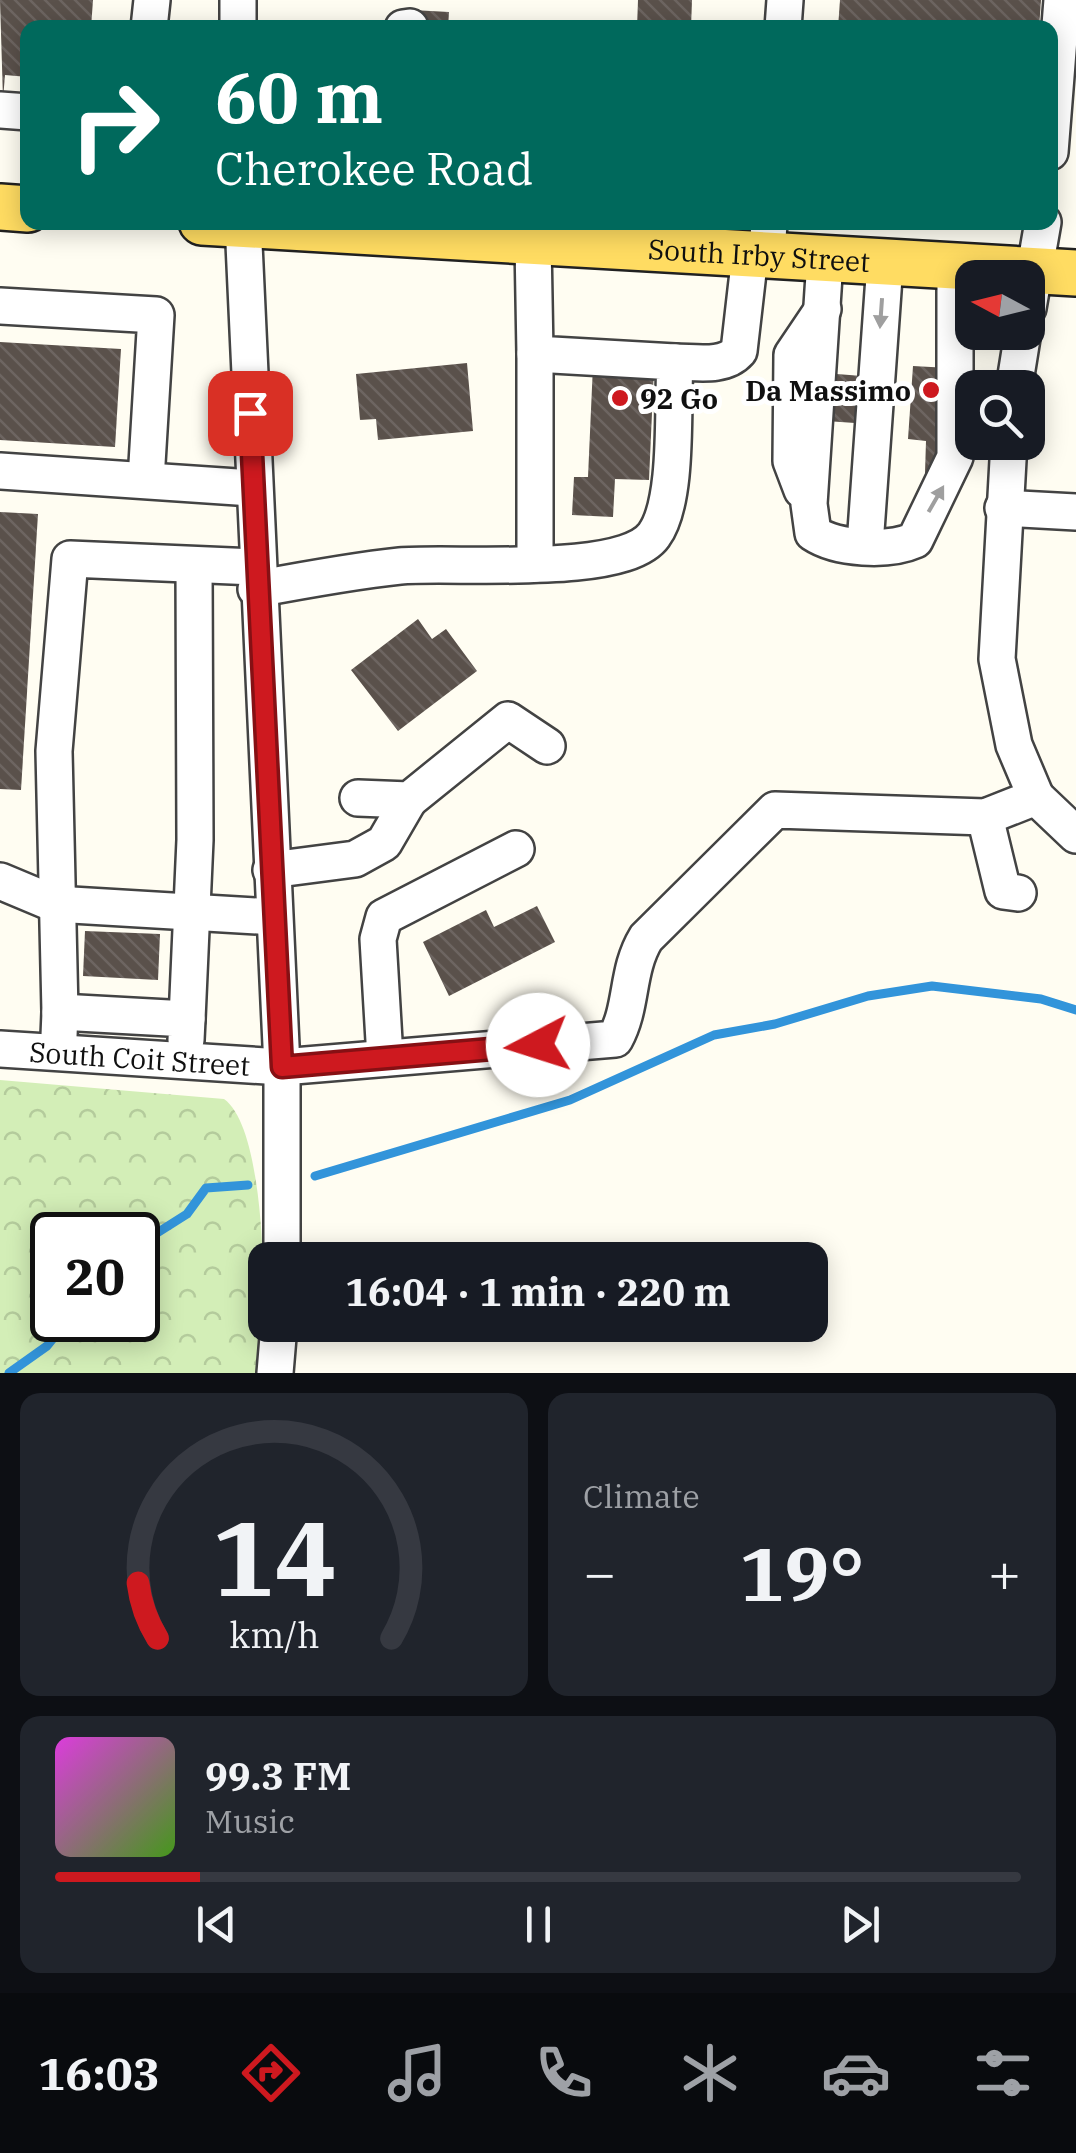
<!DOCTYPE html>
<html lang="en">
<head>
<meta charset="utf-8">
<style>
	:root { --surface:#171b24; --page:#20242c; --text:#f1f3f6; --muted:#9ea1a6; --line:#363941; --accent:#ce191f }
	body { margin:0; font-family:"IBM Plex Serif",serif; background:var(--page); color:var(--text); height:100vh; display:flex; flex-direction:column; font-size:38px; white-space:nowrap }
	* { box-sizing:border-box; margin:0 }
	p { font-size:32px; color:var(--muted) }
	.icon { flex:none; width:55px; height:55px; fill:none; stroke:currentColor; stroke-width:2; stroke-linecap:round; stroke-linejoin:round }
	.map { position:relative; height:1373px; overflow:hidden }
	.sheet { display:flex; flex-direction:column; gap:20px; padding:20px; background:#0d0f14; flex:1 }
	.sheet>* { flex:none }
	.guide { position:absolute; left:20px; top:20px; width:1038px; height:210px; border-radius:20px; box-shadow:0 5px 25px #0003; background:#00695c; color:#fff; overflow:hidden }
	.needle { width:65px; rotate:277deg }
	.tools { position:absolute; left:955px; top:260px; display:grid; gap:20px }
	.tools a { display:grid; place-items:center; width:90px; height:90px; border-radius:20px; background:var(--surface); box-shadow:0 5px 25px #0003; font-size:50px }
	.speed { position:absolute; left:30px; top:1212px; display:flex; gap:20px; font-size:50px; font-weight:700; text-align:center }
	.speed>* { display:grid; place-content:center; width:130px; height:130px; border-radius:50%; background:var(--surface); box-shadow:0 5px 25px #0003; line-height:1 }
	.speed .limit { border:5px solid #111; border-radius:15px; background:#fff; color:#111 }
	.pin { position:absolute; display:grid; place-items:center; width:85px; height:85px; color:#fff; margin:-42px; border-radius:20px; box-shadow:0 5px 15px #0006 }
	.me { position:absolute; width:110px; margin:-55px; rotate:265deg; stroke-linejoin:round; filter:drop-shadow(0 0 8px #0008) }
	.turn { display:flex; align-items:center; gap:35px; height:210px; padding:0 30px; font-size:45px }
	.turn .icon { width:130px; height:130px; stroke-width:2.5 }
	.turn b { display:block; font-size:70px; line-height:85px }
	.big { font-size:75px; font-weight:700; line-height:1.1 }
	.sheet .card { flex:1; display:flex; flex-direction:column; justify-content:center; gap:15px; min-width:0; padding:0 35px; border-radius:20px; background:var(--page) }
	.sheet .dial { align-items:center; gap:0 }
	.dial svg { height:260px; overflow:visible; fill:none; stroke:var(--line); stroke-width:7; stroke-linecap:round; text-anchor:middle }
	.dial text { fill:var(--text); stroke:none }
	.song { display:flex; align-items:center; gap:30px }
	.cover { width:120px; height:120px; border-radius:15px; background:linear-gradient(135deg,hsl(300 70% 55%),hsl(100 70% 35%)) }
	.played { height:10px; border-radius:5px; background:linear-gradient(90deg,var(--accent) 15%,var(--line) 15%) }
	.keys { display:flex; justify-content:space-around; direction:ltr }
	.heat { display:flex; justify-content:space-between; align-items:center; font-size:55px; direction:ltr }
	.sheet .tiles { flex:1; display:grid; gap:20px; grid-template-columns:1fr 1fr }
	.card:last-child { grid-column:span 2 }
	.trip { position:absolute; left:248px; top:1242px; width:580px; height:100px; border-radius:20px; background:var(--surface); box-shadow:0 5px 25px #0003; font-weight:700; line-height:100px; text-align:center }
	.menu { display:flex; height:160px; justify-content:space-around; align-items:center; background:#090b0e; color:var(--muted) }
	.menu .icon { width:70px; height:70px }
	.menu .current { color:var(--accent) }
	.menu b { font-size:45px; color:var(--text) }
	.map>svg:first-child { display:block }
	.park { fill:url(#park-crowns); fill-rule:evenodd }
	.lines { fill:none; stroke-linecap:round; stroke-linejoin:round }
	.stream { stroke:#3294da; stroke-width:9 }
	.building { fill:url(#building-back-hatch) }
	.minor-casing { stroke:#434343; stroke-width:40 }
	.major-casing { stroke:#212121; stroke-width:50 }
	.minor { stroke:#fff; stroke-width:35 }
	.major { stroke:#ffdc62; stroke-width:45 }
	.oneway { fill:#9f9f9f }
	.route-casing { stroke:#861014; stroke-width:25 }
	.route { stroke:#ce191f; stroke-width:18 }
	.poi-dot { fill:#ce191f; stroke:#fff; stroke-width:4 }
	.labels { text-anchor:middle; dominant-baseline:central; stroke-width:10; stroke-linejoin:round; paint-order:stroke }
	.street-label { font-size:28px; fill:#101010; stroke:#fff }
	.poi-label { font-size:28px; font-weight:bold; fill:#101010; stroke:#fff; text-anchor:end }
</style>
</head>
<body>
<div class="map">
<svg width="1076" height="1373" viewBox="0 0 1076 1373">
	<defs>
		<pattern id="park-crowns" width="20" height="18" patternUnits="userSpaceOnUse" patternTransform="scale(2.5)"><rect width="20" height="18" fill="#d3eeb7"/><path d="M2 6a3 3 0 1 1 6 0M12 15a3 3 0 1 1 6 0" fill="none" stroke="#b4cb9c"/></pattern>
		<pattern id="building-back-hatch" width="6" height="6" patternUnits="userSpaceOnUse" patternTransform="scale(2.5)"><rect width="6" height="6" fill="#5a514b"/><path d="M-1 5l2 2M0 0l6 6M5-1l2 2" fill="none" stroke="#6d6561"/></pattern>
	</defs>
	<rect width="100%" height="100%" fill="#fffdf2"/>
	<path class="park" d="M0,1080L224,1099C268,1130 267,1320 260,1373H0ZM52,1235H138V1320H52Z"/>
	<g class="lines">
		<g class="stream">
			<path d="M315,1176L570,1100L714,1035L775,1024L868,996L932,986L1041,999L1076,1010"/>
			<path d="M138,1245L187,1214L206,1188L248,1185"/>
			<path d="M9,1373L47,1346L68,1320"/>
		</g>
	</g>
	<g class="building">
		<path d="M0,0H93L91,28H28V77L5,75L3,99Z"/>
		<path d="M638,0H692L691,28H637Z"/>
		<path d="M840,0H1041L1039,28H838Z"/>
		<path d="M412,10L449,12L448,28H410Z"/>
		<path d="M0,342L121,349L115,447L0,440Z"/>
		<path d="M467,363L473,431L378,440L376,419L360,420L356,374Z"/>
		<path d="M593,365L654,368L649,480L615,479L613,517L572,515L574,477H588Z"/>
		<path d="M913,366L949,368L941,475L925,473L926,441L908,439Z"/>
		<path d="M799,371L862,376L855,423L797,419Z"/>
		<path d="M0,512L38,514L21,790L0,789Z"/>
		<path d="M418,619L432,639L446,629L477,671L398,731L351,670Z"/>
		<path d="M537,906L555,942L449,996L423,942L486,910L494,927Z"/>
		<path d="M85,931L160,934L158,980L83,976Z"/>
	</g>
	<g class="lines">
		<defs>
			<g id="minor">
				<path d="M238,0V28"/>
				<path d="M149,28L152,0"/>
				<path d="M403,28L410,27"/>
				<path d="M783,28L785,0"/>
				<path d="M0,110L28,112"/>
				<path d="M1050,152L1062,0"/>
				<path d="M243,222L282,1067V1260"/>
				<path d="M767,256L769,222"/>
				<path d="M825,260L809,504L813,533C837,549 888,552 915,540L955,457V267"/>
				<path d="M0,306L156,315L146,480"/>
				<path d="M1028,308L1043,222"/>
				<path d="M675,362C696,362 724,368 739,351L750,255"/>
				<path d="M1014,388L1023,332"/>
				<path d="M0,471L252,488"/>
				<path d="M802,490L791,461L792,355L823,309"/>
				<path d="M1003,508L1076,512"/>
				<path d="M865,545L885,263"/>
				<path d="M535,564V354"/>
				<path d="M256,589C304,580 352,571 400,566C452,561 624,578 654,535C679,501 672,406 675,362L535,354L533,243"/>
				<path d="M1036,797L1076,835"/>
				<path d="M358,798L409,800L508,720L547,746"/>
				<path d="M985,817L1003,891L1018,893"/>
				<path d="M271,870L355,859L384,843L409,800"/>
				<path d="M0,881L55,904L274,917"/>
				<path d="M60,1012L54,751L70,559L255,567"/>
				<path d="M187,1019L195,840L194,565"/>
				<path d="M59,1036L60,1012L187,1019L186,1040"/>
				<path id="s1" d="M0,1049L282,1067L615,1039C633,1006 626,971 646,938L775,810L985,817L1036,797L1014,745L997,659L1009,442"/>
				<path d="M385,1058L378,939L384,917L516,849"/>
				<path d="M275,1373L279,1325"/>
			</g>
			<g id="major">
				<path d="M0,207L28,209"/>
				<path id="s2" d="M202,222L1076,273"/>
			</g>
		</defs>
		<use href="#minor" class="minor-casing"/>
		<use href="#major" class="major-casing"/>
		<use href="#minor" class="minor"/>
		<use href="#major" class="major"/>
	</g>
	<defs><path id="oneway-solid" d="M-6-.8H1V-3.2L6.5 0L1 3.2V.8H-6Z" transform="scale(2.5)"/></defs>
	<g class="oneway">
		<use href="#oneway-solid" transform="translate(881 313) rotate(94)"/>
		<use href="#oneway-solid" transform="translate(936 499) rotate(-60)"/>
	</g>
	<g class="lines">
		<defs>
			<path id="route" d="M250,413L282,1067L538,1045"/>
		</defs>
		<use href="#route" class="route-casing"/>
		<use href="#route" class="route"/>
	</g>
	<g class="poi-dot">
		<circle cx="931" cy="390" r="10"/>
		<circle cx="620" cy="398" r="10"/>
	</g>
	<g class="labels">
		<g class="street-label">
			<text stroke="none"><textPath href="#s2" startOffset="558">South Irby Street</textPath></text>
			<text stroke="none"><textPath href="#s1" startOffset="140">South Coit Street</textPath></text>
		</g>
		<g class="poi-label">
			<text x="911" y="390">Da Massimo</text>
			<text x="640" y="398" text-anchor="start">92 Go</text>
		</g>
	</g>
</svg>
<div class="tools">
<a><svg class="needle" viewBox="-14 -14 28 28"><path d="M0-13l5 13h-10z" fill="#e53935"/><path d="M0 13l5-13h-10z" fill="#9ea1a6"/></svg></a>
<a><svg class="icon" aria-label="search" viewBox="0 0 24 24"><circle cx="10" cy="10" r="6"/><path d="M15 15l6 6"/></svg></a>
</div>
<div class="speed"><div class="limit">20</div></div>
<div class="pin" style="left:250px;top:413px;background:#d93025"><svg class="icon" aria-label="arrive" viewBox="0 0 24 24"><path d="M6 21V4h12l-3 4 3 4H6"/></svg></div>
<svg class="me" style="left:538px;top:1045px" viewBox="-20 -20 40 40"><circle r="19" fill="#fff"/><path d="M0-13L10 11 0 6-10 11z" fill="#ce191f"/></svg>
<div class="trip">16:04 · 1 min · 220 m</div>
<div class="guide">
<div class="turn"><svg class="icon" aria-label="right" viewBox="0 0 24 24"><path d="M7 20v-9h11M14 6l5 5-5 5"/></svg><div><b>60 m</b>Cherokee Road</div></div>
</div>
</div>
<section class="sheet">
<div class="tiles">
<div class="card dial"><svg viewBox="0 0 100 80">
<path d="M14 69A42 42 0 1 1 86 69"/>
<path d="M14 69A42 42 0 0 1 8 52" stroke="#ce191f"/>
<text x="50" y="56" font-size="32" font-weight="700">14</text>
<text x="50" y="72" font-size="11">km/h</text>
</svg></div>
<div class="card"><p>Climate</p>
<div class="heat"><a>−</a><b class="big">19°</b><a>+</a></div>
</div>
<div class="card">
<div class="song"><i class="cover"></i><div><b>99.3 FM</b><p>Music</p></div></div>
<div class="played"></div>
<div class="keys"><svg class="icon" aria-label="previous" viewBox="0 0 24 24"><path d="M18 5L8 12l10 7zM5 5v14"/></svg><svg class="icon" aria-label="pause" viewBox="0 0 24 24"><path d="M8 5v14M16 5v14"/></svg><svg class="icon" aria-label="next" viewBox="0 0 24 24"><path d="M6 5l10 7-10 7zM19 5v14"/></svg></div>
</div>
</div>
</section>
<nav class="menu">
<b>16:03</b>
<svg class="icon current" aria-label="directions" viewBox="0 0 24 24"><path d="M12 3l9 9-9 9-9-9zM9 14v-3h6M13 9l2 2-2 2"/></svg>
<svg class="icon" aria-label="music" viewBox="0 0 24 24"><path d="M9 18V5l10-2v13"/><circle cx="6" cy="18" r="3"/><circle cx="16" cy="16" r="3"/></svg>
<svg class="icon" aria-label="phone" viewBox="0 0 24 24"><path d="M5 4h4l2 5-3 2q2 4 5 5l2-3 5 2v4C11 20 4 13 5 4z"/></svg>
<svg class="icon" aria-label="climate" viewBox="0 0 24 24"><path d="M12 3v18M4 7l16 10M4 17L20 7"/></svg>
<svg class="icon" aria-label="car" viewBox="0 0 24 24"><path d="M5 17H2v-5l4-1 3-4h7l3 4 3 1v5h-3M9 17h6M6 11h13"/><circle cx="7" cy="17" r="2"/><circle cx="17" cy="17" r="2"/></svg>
<svg class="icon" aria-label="filters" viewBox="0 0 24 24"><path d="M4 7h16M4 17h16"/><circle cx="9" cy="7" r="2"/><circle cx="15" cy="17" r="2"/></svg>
</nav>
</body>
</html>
